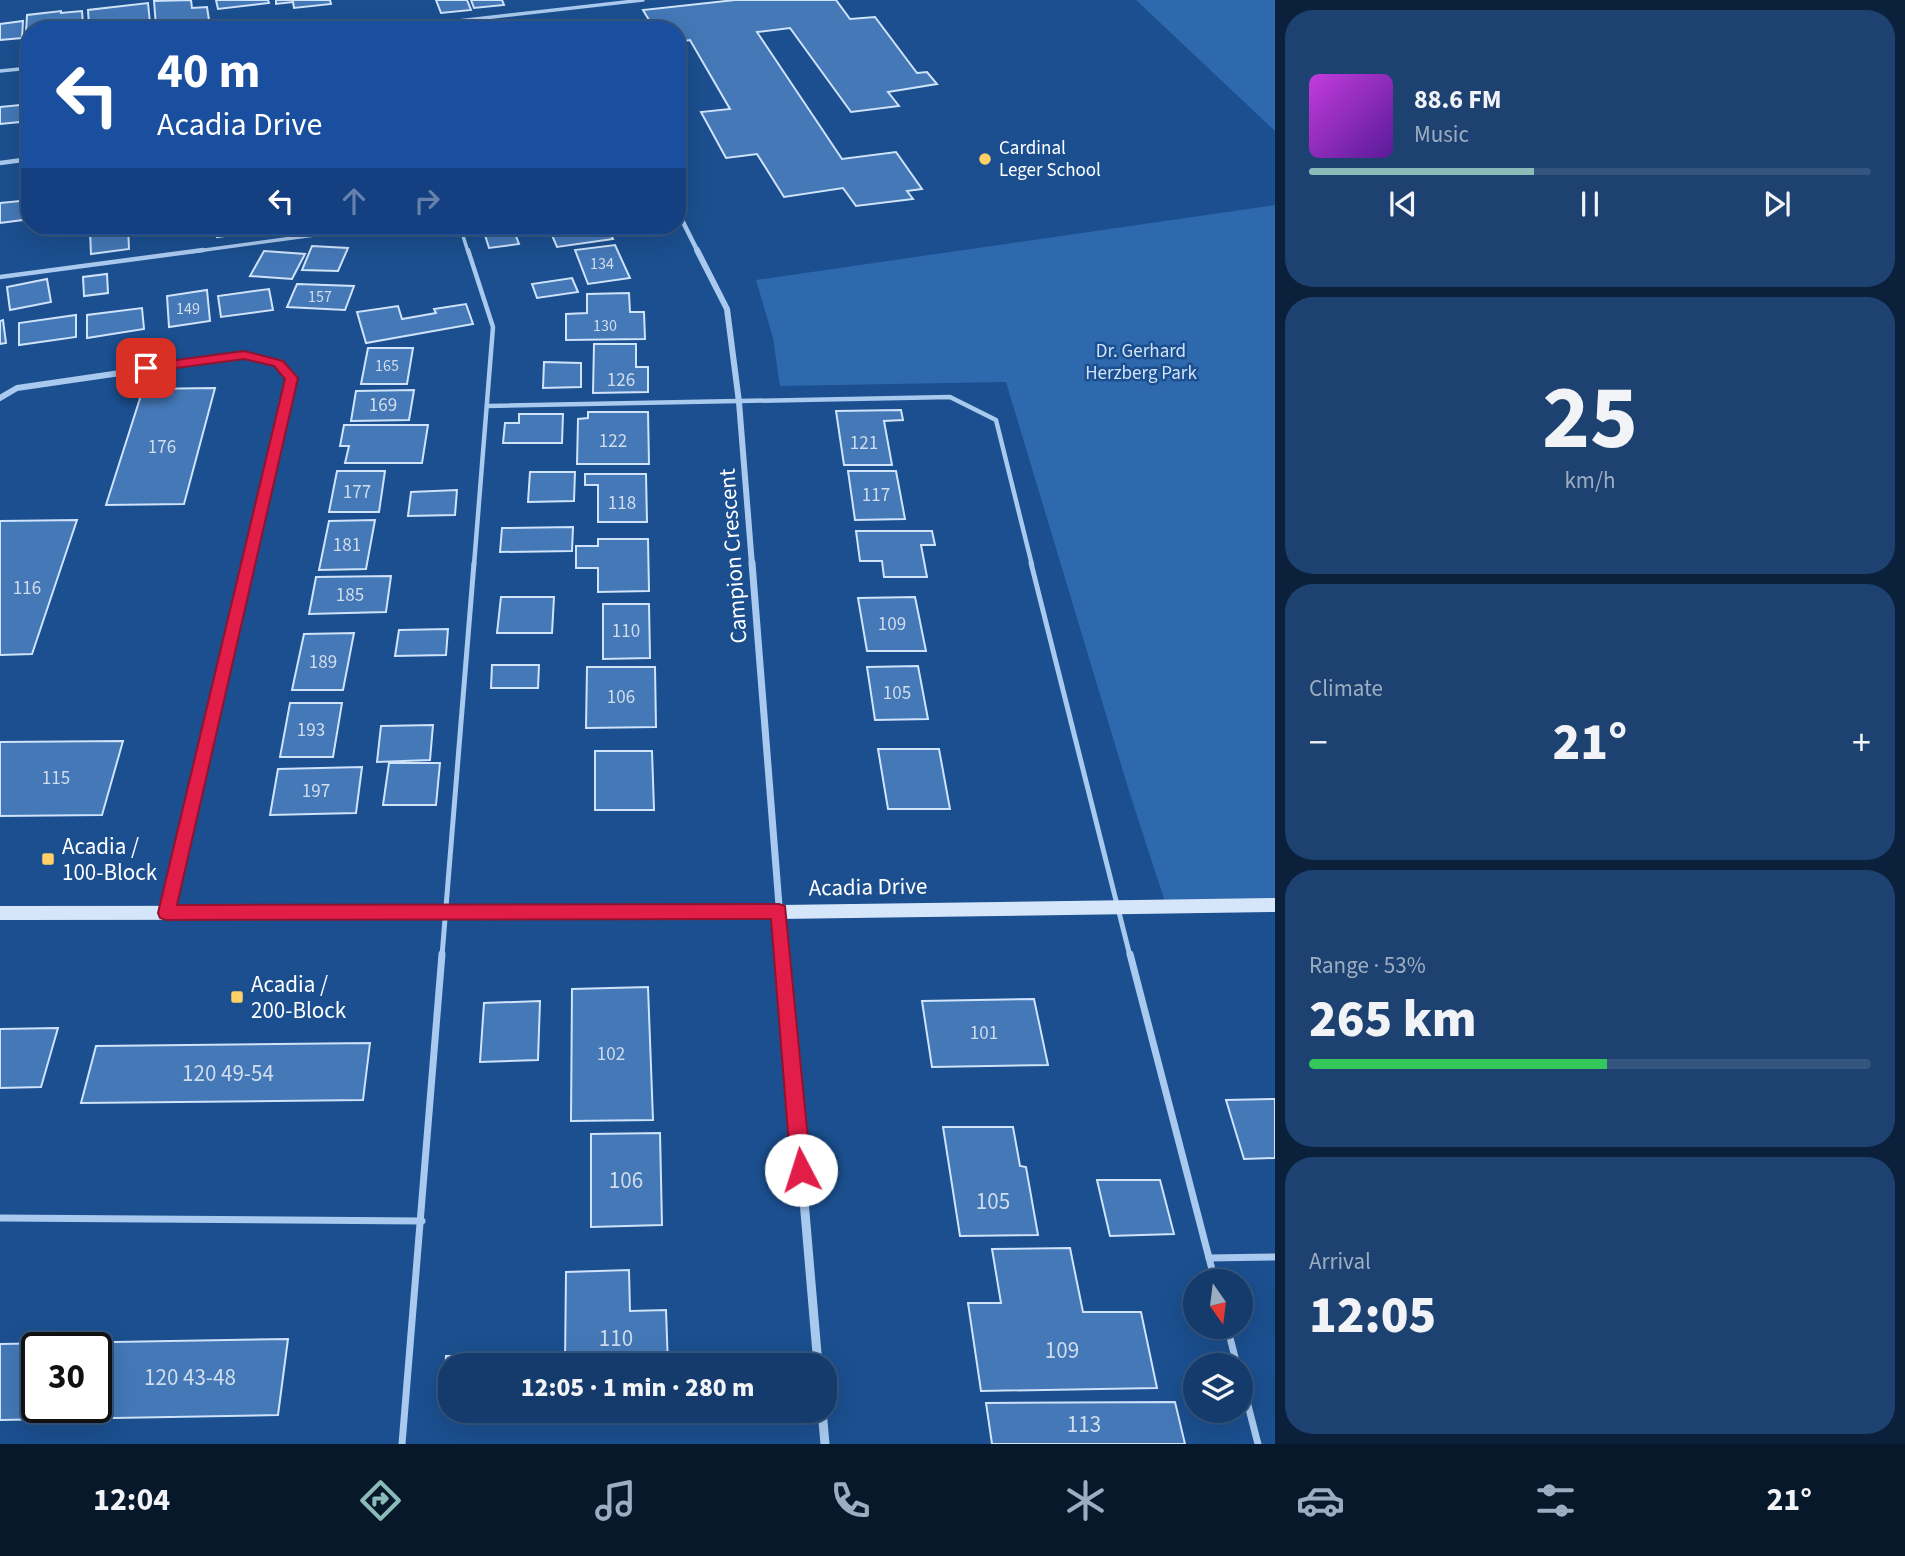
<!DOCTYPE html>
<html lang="en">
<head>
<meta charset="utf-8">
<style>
	:root { --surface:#143b6b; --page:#1d4271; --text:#f1f3f6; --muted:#9dadc1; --line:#33557e; --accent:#8bbbb9 }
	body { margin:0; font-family:"Source Sans 3",sans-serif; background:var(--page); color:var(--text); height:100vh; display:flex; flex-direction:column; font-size:26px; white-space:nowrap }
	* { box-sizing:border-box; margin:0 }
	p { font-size:23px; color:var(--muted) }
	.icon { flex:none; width:38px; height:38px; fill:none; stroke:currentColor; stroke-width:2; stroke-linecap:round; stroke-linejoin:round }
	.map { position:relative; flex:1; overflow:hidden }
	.sheet { display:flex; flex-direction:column; gap:10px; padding:10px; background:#0b203b; width:630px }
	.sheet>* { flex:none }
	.hud { position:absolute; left:21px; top:21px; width:665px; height:214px; border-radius:28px; box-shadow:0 7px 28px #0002,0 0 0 2px var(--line); background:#1a4fa0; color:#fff; overflow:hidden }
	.needle { width:46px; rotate:166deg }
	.fabs { position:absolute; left:1183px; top:1269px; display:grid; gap:14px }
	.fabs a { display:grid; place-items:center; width:70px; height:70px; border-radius:50%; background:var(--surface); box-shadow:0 7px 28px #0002,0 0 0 2px var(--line); font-size:35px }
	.speed { position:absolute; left:21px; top:1332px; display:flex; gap:14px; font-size:35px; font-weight:700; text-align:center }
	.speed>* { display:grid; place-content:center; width:91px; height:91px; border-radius:50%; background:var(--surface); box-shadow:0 7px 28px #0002,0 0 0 2px var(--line); line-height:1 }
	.speed .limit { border:4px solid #111; border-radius:10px; background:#fff; color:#111 }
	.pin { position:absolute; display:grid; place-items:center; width:60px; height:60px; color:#fff; margin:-30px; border-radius:14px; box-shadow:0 4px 10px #0006 }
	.me { position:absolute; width:77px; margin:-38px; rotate:355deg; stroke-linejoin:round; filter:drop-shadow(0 0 5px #0008) }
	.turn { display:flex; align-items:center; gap:24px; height:147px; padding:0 21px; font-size:32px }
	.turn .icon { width:91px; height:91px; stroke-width:2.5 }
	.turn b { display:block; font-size:49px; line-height:60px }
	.lanes { display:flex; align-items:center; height:66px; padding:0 21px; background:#0003; justify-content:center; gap:35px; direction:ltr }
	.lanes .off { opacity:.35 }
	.big { font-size:52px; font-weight:800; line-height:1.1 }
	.sheet .tile { flex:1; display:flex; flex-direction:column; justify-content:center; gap:10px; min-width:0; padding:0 24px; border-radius:28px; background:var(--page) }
	.sheet .dial { align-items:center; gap:0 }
	.dial b { font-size:91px; line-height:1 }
	.song { display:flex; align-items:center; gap:21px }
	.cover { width:84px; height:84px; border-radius:10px; background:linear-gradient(135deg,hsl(290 70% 55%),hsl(270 70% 35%)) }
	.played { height:7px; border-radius:4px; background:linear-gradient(90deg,var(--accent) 40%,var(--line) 40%) }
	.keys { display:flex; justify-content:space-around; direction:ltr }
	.heat { display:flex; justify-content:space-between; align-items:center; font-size:38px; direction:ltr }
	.charge { height:10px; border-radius:5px; background:linear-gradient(90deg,#34c759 53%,var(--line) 0) }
	.trip { position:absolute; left:438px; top:1353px; width:399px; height:70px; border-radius:28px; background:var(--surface); box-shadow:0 7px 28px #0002,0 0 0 2px var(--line); font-weight:800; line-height:70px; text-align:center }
	.tab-bar { display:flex; height:112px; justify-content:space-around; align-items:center; background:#08182b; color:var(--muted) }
	.tab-bar .icon { width:49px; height:49px }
	.tab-bar .on { color:var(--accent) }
	.tab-bar b { font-size:32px; color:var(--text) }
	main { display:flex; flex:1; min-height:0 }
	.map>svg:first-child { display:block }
	.green { fill:#2e69ad }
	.building { fill:#4478b7; stroke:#cfe3fa; stroke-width:2; fill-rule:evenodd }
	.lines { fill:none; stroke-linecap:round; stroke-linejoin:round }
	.lane-far3 { stroke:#a9c9ee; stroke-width:3.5 }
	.lane-far2 { stroke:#a9c9ee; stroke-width:4.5 }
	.lane-far1 { stroke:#a9c9ee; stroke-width:5 }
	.lane { stroke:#a9c9ee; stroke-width:7 }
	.street-far3 { stroke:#a9c9ee; stroke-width:4.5 }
	.street-far2 { stroke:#a9c9ee; stroke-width:6 }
	.street-far1 { stroke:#a9c9ee; stroke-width:7 }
	.street { stroke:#a9c9ee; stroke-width:9 }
	.secondary { fill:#d6e6fa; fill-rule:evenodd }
	.route { fill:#e11d48; stroke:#92132f; stroke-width:2 }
	.poi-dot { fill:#ffd166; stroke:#1b4f8f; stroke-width:2.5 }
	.labels { text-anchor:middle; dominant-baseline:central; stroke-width:5; stroke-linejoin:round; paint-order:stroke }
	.far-number-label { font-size:16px; fill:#d0dded }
	.far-poi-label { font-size:19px; fill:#fff; stroke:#1b4f8f; text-anchor:start }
	.far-park-label { font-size:19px; fill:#cfe3fa; stroke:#1b4f8f }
	.number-label { font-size:19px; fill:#d0dded }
	.street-label { font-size:23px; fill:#fff; stroke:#1b4f8f }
	.poi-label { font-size:23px; fill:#fff; stroke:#1b4f8f; text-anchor:start }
	.near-number-label { font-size:23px; fill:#d0dded }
</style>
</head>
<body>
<main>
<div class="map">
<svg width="1275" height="1444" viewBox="0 0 1275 1444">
	<rect width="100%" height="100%" fill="#1b4f8f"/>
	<g class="green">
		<path d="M1136,0H1275V131Z"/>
		<path d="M1275,205V905H1166L1129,791L1006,382L780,386L773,338L756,280Z"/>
	</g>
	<g class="building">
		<path d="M191,0L192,8L207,7L209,20L156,26L154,1Z"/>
		<path d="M216,0H268L269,3L218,9Z"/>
		<path d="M276,0H330L331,4L294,8L293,2L276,4Z"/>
		<path d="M436,0H467L471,10L441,13Z"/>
		<path d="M471,0H502L504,5L474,8Z"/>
		<path d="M735,0H836L850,19L875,17L917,73L927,72L937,84L888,92L899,106L851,112L790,28L757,32L842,159L896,152L922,189L907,191L913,199L856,206L843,188L784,197L757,154L726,158L701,112L730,109L690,40L677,42V30H655L643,10Z"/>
		<path d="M148,3L150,23L140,24L141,28L125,30L124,23L89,27L88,10Z"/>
		<path d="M61,11V13L82,11L83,25L26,32L27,15Z"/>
		<path d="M23,21L22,38L0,40V24Z"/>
		<path d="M30,104V121L0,124V107Z"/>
		<path d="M30,200V219L0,223V203Z"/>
		<path d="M128,226L129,249L91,254L90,231Z"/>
		<path d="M215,226H251L252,232L217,237Z"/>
		<path d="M548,226H607L613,239L557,247Z"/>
		<path d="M514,231L519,244L489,248L485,235Z"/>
		<path d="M615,245L630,278L588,284L575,250Z"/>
		<path d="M312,246L348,248L338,271L302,270Z"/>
		<path d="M264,251L305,254L292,279L250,276Z"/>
		<path d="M107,274L108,293L84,296L83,277Z"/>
		<path d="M572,278L578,292L537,298L532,284Z"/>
		<path d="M47,279L51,302L10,310L7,287Z"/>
		<path d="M297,284L354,286L345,310L287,307Z"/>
		<path d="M269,289L273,310L221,317L218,296Z"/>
		<path d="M207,290L210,321L169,327L167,296Z"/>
		<path d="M629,293L630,312H644L645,339L566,340V314L587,313V294Z"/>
		<path d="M466,304L473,324L366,343L357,312L398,306L402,319L436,313L434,309Z"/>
		<path d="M142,308L144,329L87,338V315Z"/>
		<path d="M76,315V337L19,345V323Z"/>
		<path d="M3,320L6,343L0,344V321Z"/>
		<path d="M594,344H636V367H648V392L593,393Z"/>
		<path d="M368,348H413L407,384H361Z"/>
		<path d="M544,362L581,363V387L543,388Z"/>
		<path d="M215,388L184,504L106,505L143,389Z"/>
		<path d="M414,390L409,420L351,421L356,391Z"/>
		<path d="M901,410L903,420L884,421L892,465H844L836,411Z"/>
		<path d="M588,412H648L649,464H577L578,419L588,418Z"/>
		<path d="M519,414H563L562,443H503L505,423H519Z"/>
		<path d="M344,425H428L422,463H345L349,446H340Z"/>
		<path d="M337,471H385L379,512H329Z"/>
		<path d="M848,471H896L905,519L855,520Z"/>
		<path d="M530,472H575L574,501L528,502Z"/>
		<path d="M585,474H646L647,522H598V485H585Z"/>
		<path d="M457,490L455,515L408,516L411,492Z"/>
		<path d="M77,520L32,654L0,655V521Z"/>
		<path d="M375,520L366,569L319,570L329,521Z"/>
		<path d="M573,527L572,551L500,552L502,528Z"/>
		<path d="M856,531H932L935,545H921L927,577H884L882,561H860Z"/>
		<path d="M598,539H648L649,591L598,592V568H576V546H598Z"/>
		<path d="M391,576L386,612L309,614L316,577Z"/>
		<path d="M501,597H554L552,633H497Z"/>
		<path d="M915,597L926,651H867L858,598Z"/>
		<path d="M603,604H649L650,658L603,659Z"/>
		<path d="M448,629L446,655L395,656L399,630Z"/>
		<path d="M354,633L343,690H292L304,634Z"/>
		<path d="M492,665H539L538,688H491Z"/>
		<path d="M918,666L928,719L875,720L867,667Z"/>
		<path d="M587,667H655L656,727L586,728Z"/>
		<path d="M290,703H342L333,757H280Z"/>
		<path d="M433,725L430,760L377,762L381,726Z"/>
		<path d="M123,741L102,815L0,816V742Z"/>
		<path d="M878,749H939L950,809H888Z"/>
		<path d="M595,751H652L654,810H595Z"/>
		<path d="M389,763H440L436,805H383Z"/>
		<path d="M362,767L356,813L270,815L278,769Z"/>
		<path d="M648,987L653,1120L571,1121L572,989Z"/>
		<path d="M1034,999L1048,1065L932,1067L922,1001Z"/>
		<path d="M540,1001L538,1060L480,1062L484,1003Z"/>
		<path d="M58,1028L41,1087L0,1088V1029Z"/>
		<path d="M370,1043L363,1100L81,1103L96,1046Z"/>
		<path d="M1275,1099V1158L1244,1159L1226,1100Z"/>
		<path d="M943,1127H1013L1020,1166L1026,1167L1038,1235L960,1236Z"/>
		<path d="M660,1133L662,1225L591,1227V1134Z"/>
		<path d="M1097,1180H1160L1174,1234L1110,1236Z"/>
		<path d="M1070,1248L1083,1312H1141L1157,1388L981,1391L968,1303H1001L992,1249Z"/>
		<path d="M629,1270L630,1311L666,1310L668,1365H565L566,1272Z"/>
		<path d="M288,1339L278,1415L0,1420V1344ZM37,1348H96V1407H37Z"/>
		<path d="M516,1355V1365H450V1405H443L446,1356Z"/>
		<path d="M1175,1402L1185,1444H992L986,1403Z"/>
	</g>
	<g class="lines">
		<g class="lane-far3">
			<path d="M379,30L643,0"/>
			<path d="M0,71L30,68"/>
			<path d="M460,226L468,252"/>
			<path d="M190,252L381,226"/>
		</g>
		<g class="lane-far2">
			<path d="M468,250L493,327L474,565"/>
			<path d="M0,277L203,250"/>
			<path d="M488,406L950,397L996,420L1032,565"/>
		</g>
		<g class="lane-far1">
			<path d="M1031,563L1130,956"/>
			<path d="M442,956L474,563"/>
		</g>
		<g class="lane">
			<path d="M1130,954L1215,1281"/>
			<path d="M0,1218L422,1221"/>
			<path d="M1209,1258L1275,1257"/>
			<path d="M1227,1326L1237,1365"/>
			<path d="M1241,1378L1258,1444"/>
			<path d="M402,1444L442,954"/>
		</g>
		<g class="street-far3">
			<path d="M0,163L30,159"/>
			<path d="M677,210L698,252"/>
		</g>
		<g class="street-far2">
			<path d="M697,250L727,309L739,402L752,565"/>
			<path d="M0,398L17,388L244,355L279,363L291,378L248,565"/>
		</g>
		<g class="street-far1">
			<path d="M752,563L783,956"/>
			<path d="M167,912L248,563"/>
		</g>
		<g class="street">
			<path d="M783,954L818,1365"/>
			<path d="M822,1410L825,1444"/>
		</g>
		<path class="secondary" d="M1275,898V912L779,919L0,920V906L779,905Z"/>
	</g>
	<path class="route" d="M244,351L283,361L298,378L177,905L779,904L785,906L811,1170L808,1177L801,1180L794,1177L791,1170L771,919L166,920L160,918L158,913L285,379L274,366L244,359L146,372L140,368L146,364Z"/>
	<g class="poi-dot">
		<circle cx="985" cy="159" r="7"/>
		<rect x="41" y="852" width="14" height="14" rx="3.5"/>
		<rect x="230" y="990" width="14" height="14" rx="3.5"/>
	</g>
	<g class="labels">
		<g class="far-number-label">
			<text x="602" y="264">134</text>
			<text x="320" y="297">157</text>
			<text x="188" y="309">149</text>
			<text x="605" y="326">130</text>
			<text x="387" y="366">165</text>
		</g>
		<g class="far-poi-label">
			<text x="999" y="148">Cardinal<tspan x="999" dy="22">Leger School</tspan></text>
		</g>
		<g class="far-park-label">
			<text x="1141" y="351">Dr. Gerhard<tspan x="1141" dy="22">Herzberg Park</tspan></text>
		</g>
		<g class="number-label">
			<text x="621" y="380">126</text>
			<text x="383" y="405">169</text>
			<text x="613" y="441">122</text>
			<text x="864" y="443">121</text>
			<text x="162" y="447">176</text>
			<text x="357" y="492">177</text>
			<text x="876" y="495">117</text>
			<text x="622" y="503">118</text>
			<text x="347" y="545">181</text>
			<text x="27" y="588">116</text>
			<text x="350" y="595">185</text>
			<text x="892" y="624">109</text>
			<text x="626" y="631">110</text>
			<text x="323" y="662">189</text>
			<text x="897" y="693">105</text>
			<text x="621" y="697">106</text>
			<text x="311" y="730">193</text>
			<text x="56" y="778">115</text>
			<text x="316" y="791">197</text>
			<text x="984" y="1033">101</text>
			<text x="611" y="1054">102</text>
		</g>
		<g class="street-label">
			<text transform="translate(733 556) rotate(-94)">Campion Crescent</text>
			<text transform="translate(868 887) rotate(-1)">Acadia Drive</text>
		</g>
		<g class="poi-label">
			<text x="62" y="846">Acadia /<tspan x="62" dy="26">100-Block</tspan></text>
			<text x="251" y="984">Acadia /<tspan x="251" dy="26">200-Block</tspan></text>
		</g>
		<g class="near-number-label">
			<text x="228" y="1073">120 49-54</text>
			<text x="626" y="1180">106</text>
			<text x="993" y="1201">105</text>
			<text x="616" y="1338">110</text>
			<text x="1062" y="1350">109</text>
			<text x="190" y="1377">120 43-48</text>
			<text x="1084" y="1424">113</text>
		</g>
	</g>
</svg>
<div class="fabs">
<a><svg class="needle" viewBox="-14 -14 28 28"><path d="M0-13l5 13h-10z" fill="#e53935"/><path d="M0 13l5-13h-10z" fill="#9dadc1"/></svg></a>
<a><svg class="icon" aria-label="layers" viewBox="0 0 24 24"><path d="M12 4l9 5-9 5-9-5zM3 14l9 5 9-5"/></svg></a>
</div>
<div class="speed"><div class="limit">30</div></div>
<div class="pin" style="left:146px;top:368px;background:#d93025"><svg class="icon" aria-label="arrive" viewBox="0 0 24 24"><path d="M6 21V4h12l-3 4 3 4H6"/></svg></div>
<svg class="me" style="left:801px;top:1170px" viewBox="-20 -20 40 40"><circle r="19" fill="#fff"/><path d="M0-13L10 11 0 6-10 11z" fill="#e11d48"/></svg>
<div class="trip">12:05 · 1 min · 280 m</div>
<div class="hud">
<div class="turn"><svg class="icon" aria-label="left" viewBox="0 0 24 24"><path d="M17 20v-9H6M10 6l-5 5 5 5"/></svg><div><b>40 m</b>Acadia Drive</div></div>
<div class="lanes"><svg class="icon" aria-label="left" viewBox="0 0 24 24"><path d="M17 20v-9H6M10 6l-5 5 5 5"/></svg><svg class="icon off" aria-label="ahead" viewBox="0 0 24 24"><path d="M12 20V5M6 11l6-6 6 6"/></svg><svg class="icon off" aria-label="right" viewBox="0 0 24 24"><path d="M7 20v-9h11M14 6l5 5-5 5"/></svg></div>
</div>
</div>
<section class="sheet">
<div class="tile">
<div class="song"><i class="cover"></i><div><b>88.6 FM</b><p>Music</p></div></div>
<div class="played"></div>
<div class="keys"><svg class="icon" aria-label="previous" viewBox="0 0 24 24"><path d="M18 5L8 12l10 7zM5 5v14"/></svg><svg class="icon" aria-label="pause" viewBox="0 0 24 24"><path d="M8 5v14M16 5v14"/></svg><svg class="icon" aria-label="next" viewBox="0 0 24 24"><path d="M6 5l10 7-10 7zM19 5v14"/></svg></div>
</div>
<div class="tile dial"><b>25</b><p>km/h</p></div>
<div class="tile"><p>Climate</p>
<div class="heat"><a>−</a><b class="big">21°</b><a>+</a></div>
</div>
<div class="tile"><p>Range · 53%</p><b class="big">265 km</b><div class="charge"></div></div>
<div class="tile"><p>Arrival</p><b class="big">12:05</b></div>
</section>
</main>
<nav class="tab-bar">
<b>12:04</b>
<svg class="icon on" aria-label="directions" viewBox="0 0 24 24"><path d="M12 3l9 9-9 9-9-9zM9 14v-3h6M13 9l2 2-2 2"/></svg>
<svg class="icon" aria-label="music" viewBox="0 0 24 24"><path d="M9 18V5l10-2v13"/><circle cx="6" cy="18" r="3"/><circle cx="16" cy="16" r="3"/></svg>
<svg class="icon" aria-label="phone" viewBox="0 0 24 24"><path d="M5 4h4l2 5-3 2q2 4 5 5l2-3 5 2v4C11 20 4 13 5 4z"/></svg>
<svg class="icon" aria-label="climate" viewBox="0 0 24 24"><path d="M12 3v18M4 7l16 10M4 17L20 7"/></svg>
<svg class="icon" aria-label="car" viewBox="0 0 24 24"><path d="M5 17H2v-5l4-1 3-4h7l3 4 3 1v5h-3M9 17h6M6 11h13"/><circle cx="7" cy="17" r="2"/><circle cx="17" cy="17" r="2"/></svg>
<svg class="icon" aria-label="filters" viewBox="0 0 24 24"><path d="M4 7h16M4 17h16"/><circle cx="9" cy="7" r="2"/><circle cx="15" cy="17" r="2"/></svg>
<b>21°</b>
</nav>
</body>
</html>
